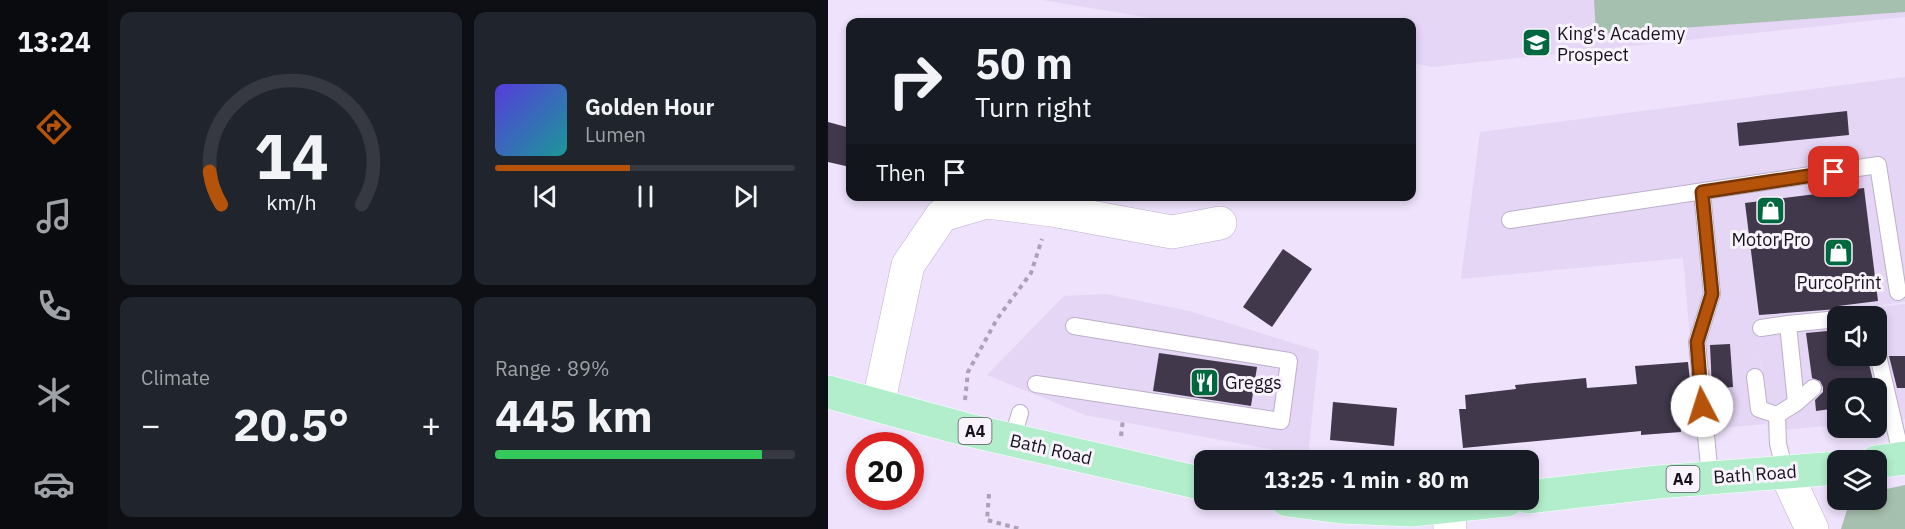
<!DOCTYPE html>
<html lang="en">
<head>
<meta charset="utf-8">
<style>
	:root { --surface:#171b24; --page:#20242c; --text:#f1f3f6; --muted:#9ea1a6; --line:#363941; --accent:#b45309 }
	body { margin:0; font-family:"IBM Plex Sans",sans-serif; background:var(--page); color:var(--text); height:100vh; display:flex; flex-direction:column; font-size:22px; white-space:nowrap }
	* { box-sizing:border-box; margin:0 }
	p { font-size:20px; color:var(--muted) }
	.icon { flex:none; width:33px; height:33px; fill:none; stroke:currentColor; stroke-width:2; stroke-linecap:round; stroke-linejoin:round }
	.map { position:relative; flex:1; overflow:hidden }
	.panel { display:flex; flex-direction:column; gap:12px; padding:12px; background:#0d0f14; width:720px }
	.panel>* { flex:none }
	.top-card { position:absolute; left:18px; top:18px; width:570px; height:183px; border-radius:12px; box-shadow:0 3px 9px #0003; background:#171b24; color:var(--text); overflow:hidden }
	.fabs { position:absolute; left:999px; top:306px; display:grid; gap:12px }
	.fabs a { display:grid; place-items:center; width:60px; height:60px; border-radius:12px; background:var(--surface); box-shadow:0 3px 9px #0003; font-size:30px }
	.speed { position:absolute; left:18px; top:432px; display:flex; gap:12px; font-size:30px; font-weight:700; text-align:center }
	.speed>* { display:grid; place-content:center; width:78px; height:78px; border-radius:50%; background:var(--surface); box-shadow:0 3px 9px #0003; line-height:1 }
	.speed .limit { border:9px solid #d22; background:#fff; color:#111 }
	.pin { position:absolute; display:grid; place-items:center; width:51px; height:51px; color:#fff; margin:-26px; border-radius:12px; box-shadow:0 3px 9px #0006 }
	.me { position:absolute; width:66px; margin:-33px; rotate:355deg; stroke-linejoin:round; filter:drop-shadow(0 0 4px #0008) }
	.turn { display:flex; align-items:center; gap:21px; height:126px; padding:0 30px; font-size:27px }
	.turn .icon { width:78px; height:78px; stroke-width:2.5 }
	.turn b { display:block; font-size:42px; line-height:51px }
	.then { display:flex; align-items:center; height:57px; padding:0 30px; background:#0003; gap:12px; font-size:22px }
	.big { font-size:45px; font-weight:700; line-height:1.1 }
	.panel .tile { flex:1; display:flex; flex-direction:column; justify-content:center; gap:9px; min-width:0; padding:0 21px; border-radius:12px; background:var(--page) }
	.panel .dial { align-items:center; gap:0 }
	.dial svg { height:156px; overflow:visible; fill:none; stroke:var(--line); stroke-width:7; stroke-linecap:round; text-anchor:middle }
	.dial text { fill:var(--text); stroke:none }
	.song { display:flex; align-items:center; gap:18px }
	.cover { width:72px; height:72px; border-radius:9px; background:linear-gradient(135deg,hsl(250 70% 55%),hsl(180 70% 35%)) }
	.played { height:6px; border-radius:3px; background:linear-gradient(90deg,var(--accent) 45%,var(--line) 45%) }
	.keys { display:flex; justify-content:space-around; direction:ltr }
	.heat { display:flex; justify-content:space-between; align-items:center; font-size:33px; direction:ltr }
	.charge { height:9px; border-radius:4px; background:linear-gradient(90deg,#34c759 89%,var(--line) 0) }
	.panel .tiles { flex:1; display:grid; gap:12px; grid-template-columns:repeat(2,1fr) }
	.trip { position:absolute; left:366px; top:450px; width:345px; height:60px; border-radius:12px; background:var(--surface); box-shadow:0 3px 9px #0003; font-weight:700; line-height:60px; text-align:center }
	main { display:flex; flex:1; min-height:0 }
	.dock { display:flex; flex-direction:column; width:108px; justify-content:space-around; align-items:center; background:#090b0e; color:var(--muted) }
	.dock .icon { width:42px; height:42px }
	.dock .on { color:var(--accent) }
	.dock b { font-size:27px; color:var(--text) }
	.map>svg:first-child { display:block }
	.built { fill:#e5d6f6; fill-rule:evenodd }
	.green { fill:#a6c0af }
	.building { fill:#41384c }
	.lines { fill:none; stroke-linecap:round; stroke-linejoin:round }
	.service-casing { stroke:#bbb0c8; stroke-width:18 }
	.minor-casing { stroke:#bbb0c8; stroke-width:34 }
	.tertiary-casing { stroke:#bbb0c8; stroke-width:34 }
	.primary-casing { stroke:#fff; stroke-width:34 }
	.path { stroke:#aba2b6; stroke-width:4; stroke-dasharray:4.5 4.5; stroke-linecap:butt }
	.service { stroke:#fff; stroke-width:16 }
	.minor { stroke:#fff; stroke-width:33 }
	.tertiary { stroke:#fff; stroke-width:33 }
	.primary { stroke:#b2eecc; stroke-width:33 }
	.route-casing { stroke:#753606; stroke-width:15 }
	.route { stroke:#b45309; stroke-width:10 }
	.labels { text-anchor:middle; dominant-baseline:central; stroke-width:6; stroke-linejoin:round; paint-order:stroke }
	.shield { fill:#f8f3fd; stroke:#5a5660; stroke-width:1.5 }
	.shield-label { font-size:16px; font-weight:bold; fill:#17131c }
	.poi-label { font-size:18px; fill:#17131c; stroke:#f8f3fd; text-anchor:start }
	.street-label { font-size:18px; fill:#17131c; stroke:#f8f3fd }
</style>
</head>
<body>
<main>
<nav class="dock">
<b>13:24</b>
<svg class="icon on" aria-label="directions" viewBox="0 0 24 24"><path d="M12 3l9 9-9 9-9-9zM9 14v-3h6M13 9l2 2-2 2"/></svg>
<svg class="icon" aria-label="music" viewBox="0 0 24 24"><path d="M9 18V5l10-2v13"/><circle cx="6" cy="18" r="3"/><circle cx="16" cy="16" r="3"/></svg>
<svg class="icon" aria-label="phone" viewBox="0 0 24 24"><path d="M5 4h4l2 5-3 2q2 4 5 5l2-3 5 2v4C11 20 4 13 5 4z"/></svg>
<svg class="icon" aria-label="climate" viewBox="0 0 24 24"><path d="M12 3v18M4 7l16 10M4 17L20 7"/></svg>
<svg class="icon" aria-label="car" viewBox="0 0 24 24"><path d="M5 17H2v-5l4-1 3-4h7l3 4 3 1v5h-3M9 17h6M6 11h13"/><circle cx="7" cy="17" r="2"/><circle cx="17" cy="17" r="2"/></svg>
</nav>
<section class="panel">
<div class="tiles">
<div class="tile dial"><svg viewBox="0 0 100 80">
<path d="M14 69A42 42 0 1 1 86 69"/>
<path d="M14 69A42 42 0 0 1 8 52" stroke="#b45309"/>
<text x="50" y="56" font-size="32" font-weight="700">14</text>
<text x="50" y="72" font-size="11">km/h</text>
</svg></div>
<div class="tile">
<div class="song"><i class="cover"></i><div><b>Golden Hour</b><p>Lumen</p></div></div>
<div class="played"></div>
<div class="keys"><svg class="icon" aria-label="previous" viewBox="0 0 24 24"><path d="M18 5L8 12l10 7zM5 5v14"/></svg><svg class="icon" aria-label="pause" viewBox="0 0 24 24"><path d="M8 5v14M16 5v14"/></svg><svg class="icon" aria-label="next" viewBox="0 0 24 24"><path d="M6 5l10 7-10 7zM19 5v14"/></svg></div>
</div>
<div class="tile"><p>Climate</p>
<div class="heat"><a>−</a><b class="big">20.5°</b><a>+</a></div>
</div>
<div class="tile"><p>Range · 89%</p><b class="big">445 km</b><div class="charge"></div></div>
</div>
</section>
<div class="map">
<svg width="1077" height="529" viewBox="0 0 1077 529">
	<rect width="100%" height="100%" fill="#eee2fc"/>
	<g class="built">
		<path d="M215,0H1077V17L604,67L584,63V22H346Z"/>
		<path d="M1077,77V302L988,314L1077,304V419L1049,421L1048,388H1010L1009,425L940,431L931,350L938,424L870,430L855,258L633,279L652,132ZM1010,316H1048V356H1010Z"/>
		<path d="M278,294L361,311L491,351L480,456L257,415L159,375L236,296Z"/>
	</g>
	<g class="green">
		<path d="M766,0H1077V12L768,34Z"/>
		<path d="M1077,485V529H1013L1022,500H1048L1049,491Z"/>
	</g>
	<g class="building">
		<path d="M1019,111L1021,135L911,146L909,123Z"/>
		<path d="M0,122L22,128V167L0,162Z"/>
		<path d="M1036,188L1050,301L1010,306V309L931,315L917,203Z"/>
		<path d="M455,249L484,269L444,327L415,307Z"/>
		<path d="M1010,330V356H1039L1047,388H1010V408L988,411L987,400L995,392V387L992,381L984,378L978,333Z"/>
		<path d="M902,344L905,387L884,389L882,345Z"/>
		<path d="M331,353L429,367L423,406L325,391Z"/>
		<path d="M1061,356H1077V388H1069Z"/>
		<path d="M860,362L863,390L849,391L853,432L813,435V431L635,448L631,409H638L637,395L688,389L687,385L758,378L759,388L809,384L807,366Z"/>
		<path d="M505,402L569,408L566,446L502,440Z"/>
	</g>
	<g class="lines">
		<defs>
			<g id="service">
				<path d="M874,192L884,294L869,342L882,477"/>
				<path d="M682,220L1050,165L1070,292"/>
				<path d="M1032,316H1044"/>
				<path d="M933,328L960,324"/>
				<path d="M1048,347L1074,458"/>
				<path d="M927,377L931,409L949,415"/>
				<path d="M208,384L453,421L461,361L246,326"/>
				<path d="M968,403L960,324L1010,319"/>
				<path d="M184,440L192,413"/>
				<path d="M957,471L950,444L949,415L968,403L985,388"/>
			</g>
			<g id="minor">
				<path d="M50,405L80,265L114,215L159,202L224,210L344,232L392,223"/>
				<path d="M957,471L984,529"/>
			</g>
			<path id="tertiary" d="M621,506L622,529"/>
			<g id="primary">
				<path d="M0,392L136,429L376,484"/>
				<path d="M1048,462L1077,458"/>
				<path d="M700,497L830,482L1010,468"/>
				<path d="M459,500L512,507L584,510L679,500"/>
			</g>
		</defs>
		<use href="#service" class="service-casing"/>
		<use href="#minor" class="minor-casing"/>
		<use href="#tertiary" class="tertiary-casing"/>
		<use href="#primary" class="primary-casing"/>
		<g class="path">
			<path d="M137,400L140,372L169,319L203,273L214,239"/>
			<path d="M293,436L295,419"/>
			<path d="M161,494L159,520L192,529"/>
		</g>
		<use href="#service" class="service"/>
		<use href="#minor" class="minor"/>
		<use href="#tertiary" class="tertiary"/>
		<use href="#primary" class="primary"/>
	</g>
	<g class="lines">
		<defs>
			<path id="route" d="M874,406L869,342L884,294L874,192L1006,172"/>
		</defs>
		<use href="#route" class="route-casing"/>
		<use href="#route" class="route"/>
	</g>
	<defs>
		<symbol id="school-square" viewBox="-11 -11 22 22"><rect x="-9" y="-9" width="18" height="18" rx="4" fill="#00683e" stroke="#f8f3fd"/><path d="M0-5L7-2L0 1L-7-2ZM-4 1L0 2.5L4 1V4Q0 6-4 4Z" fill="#fff"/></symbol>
		<symbol id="shop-square" viewBox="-11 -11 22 22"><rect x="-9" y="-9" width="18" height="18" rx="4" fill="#00683e" stroke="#f8f3fd"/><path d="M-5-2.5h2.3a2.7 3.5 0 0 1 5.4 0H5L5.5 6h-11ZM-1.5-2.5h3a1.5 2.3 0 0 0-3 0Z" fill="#fff"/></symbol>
		<symbol id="restaurant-square" viewBox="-11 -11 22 22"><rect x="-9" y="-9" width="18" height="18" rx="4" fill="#00683e" stroke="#f8f3fd"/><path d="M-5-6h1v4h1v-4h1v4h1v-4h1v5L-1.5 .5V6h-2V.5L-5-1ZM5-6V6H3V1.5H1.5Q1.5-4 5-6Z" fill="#fff"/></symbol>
	</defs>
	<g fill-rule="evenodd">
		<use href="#school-square" x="692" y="26" width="33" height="33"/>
		<use href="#shop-square" x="926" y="194" width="33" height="33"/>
		<use href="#shop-square" x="994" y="236" width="33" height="33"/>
		<use href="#restaurant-square" x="360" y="366" width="33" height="33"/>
	</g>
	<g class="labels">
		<g class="shield">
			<rect x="130.5" y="418" width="33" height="26" rx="4.5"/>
			<rect x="838.5" y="466" width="33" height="26" rx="4.5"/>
		</g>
		<g class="shield-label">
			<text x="147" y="431">A4</text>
			<text x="855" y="479">A4</text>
		</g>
		<g class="poi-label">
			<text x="729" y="33">King's Academy<tspan x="729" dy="21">Prospect</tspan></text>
			<text x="943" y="239" text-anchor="middle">Motor Pro</text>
			<text x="1011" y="282" text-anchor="middle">PurcoPrint</text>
			<text x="397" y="382">Greggs</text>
		</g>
		<g class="street-label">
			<text transform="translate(223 449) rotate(13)">Bath Road</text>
			<text transform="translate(927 474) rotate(-4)">Bath Road</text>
		</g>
	</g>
</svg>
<div class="fabs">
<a><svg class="icon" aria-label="sound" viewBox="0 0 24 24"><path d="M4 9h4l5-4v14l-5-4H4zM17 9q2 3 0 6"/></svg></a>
<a><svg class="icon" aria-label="search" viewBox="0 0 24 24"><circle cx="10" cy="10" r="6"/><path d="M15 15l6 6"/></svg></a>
<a><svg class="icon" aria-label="layers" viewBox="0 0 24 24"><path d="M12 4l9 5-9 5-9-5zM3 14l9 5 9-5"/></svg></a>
</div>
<div class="speed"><div class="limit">20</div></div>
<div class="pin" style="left:1006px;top:172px;background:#d93025"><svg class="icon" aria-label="arrive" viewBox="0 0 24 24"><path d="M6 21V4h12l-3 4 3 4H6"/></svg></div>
<svg class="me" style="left:874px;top:406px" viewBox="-20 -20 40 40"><circle r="19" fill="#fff"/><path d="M0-13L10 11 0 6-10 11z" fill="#b45309"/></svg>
<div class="trip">13:25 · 1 min · 80 m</div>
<div class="top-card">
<div class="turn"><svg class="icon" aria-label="right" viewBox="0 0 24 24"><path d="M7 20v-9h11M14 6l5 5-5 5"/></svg><div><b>50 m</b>Turn right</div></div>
<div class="then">Then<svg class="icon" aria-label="arrive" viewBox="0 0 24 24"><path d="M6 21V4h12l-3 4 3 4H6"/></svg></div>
</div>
</div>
</main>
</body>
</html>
